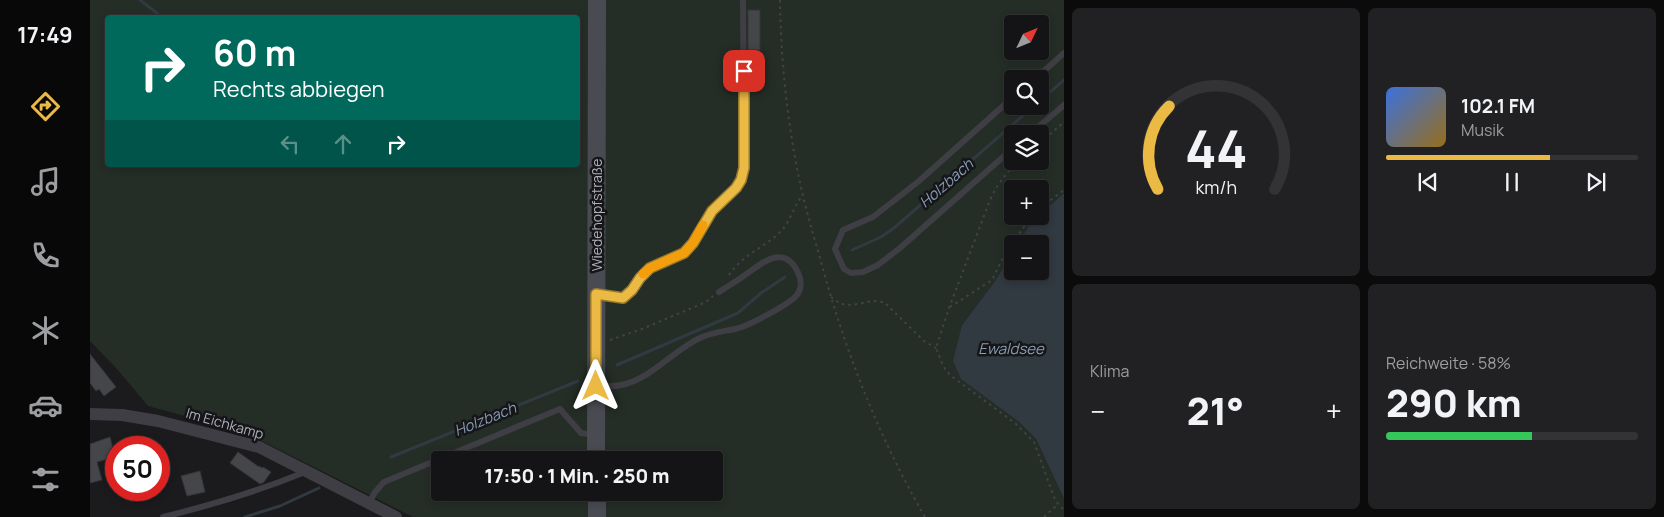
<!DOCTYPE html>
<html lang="de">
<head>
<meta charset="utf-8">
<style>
	:root { --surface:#141416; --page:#212123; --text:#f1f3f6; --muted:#9d9ea1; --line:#333335; --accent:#ebba44 }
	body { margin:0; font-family:Manrope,sans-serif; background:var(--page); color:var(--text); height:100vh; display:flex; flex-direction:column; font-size:19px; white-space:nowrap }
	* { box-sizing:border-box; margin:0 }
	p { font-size:16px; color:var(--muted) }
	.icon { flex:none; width:28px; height:28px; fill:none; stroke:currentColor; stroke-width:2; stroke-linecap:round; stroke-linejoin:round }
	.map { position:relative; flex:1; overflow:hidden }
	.side { display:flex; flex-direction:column; gap:8px; padding:8px; background:#0b0b0c; width:600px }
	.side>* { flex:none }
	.guide { position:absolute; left:15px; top:15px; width:475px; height:152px; border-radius:5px; box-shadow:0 2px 8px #0003,0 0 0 1px var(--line); background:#00695c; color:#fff; overflow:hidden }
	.needle { width:32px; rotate:47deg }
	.tools { position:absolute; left:914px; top:15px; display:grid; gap:10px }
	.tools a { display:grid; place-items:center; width:45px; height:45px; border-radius:5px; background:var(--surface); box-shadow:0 2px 8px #0003,0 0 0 1px var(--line); font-size:25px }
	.speed { position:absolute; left:15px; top:436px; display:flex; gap:10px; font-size:25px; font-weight:700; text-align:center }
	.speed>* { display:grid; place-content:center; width:65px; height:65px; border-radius:50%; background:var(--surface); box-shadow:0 2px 8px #0003,0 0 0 1px var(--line); line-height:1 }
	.speed .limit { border:8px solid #d22; background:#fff; color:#111 }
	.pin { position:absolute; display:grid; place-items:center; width:42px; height:42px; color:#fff; margin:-21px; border-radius:10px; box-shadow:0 2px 8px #0006 }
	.me { position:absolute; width:55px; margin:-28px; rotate:0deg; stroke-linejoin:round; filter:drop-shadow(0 0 4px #0008) }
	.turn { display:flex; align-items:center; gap:18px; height:105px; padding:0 25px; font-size:22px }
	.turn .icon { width:65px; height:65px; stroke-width:2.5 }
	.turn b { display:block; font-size:35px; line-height:42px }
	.lanes { display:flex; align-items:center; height:48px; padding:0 25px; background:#0003; justify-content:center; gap:25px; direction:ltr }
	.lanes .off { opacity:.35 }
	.big { font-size:38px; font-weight:800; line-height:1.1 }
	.side .widget { flex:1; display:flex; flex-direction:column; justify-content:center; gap:8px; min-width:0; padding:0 18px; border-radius:8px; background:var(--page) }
	.side .dial { align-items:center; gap:0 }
	.dial svg { height:130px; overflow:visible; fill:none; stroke:var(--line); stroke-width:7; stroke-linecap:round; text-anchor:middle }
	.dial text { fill:var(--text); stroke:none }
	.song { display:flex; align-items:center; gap:15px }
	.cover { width:60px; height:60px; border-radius:8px; background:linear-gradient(135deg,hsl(220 70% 55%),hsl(40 70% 35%)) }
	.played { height:5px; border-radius:2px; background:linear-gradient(90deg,var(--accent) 65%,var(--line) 65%) }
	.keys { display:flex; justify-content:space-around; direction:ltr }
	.heat { display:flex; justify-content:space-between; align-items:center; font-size:28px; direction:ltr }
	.charge { height:8px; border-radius:4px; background:linear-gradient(90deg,#34c759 58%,var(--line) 0) }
	.side .tiles { flex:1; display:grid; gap:8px; grid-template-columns:repeat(2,1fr) }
	.trip { position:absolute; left:341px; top:451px; width:292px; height:50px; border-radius:5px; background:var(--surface); box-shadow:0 2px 8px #0003,0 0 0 1px var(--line); font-weight:800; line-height:50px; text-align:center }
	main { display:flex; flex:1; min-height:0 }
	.dock { display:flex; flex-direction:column; width:90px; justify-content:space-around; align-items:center; background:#080809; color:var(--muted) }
	.dock .icon { width:35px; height:35px }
	.dock .on { color:var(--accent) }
	.dock b { font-size:22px; color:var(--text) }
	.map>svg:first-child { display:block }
	.green { fill:#242d26; fill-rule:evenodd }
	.water { fill:#313941 }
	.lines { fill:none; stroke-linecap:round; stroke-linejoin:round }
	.stream { stroke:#313941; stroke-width:3 }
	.building { fill:#45464a; stroke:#353539 }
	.path { stroke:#424349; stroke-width:2; stroke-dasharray:2.5 4; stroke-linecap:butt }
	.lane { stroke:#3e3e44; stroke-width:6 }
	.street { stroke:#3e3e44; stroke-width:12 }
	.secondary { stroke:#4a4b52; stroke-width:18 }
	.route-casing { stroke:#99792c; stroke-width:12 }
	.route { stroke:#ebba44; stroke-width:9 }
	.slow { stroke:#f59e0b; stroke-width:9 }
	.labels { text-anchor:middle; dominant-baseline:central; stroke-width:5; stroke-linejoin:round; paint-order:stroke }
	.street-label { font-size:14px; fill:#aeb1bc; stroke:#161518 }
	.water-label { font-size:15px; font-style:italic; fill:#879db4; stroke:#161518 }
</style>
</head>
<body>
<main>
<nav class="dock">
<b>17:49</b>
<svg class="icon on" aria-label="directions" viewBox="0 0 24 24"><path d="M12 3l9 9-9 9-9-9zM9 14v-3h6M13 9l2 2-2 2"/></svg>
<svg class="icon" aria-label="music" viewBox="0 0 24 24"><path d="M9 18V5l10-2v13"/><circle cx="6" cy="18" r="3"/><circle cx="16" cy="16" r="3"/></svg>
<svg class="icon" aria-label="phone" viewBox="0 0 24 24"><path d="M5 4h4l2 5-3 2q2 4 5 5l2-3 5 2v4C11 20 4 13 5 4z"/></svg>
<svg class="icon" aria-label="climate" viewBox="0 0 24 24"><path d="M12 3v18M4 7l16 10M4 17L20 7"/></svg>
<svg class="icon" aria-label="car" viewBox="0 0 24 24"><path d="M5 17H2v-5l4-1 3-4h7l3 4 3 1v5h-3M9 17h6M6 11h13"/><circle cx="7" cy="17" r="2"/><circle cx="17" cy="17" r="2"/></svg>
<svg class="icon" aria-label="filters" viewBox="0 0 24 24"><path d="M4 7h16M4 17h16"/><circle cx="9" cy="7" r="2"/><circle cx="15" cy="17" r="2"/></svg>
</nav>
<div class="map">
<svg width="974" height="517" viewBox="0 0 974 517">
	<rect width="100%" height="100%" fill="#1b1b1d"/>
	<path class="green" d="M0,0H974V193L950,214V189H922V216H947L941,222L928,244H922V253L905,281L872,325V379L929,422L946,439L974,499V517H323L154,432L58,406L27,369L0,341ZM18,18H488V165H18ZM922,24H950V51H922ZM922,79H950V106H922ZM922,134H950V161H922ZM350,460H625V492H350Z"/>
	<path class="water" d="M974,193V499L946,439L929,422L871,379L863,361L872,325L905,281L922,253V271H950V244H928L941,222L947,216H950V214Z"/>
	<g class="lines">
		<g class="stream">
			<path d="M50,0L67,13L70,18"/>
			<path d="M950,101L974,80"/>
			<path d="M762,250L791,237L804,228L944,106"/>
			<path d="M527,365L648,313L671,293L695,277"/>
			<path d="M301,457L488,381"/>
			<path d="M155,517L190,506L229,488"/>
		</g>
	</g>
	<g class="building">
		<rect x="658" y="10" width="12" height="40"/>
		<path d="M0,354L26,387L14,396L9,389L6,391L0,383Z"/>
		<path d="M20,437L25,457L7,462L12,480L0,483V444Z"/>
		<path d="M148,452L169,467V466L172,468L173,467L181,472L174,482L170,484L140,463Z"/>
		<path d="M110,471L115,492L97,496L91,476Z"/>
	</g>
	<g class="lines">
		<g class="path">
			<path d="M690,0C691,65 698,132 713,196C718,217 724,237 730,258C754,348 788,436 835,517"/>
			<path d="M950,143L974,122"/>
			<path d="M929,161C916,173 907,184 900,200L859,308L846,348L853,366L860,375L926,424L944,442L964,497L968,504L974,510"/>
			<path d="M950,208L974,190"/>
			<path d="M639,275C652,255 674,248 690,232C701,222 703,206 713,195"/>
			<path d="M741,297L751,304L762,305L783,301L794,302L834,341L846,348"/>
			<path d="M860,307L902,280L917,250L942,216"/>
			<path d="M520,340L552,329L616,302L623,296"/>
			<path d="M954,517L968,504"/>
		</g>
		<g class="lane">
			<path d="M945,79L974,53"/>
			<path d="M922,98L829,181L783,217L753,230L745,249L754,269L761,273L773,272L788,265L810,248L922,149"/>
			<path d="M940,134L974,105"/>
			<path d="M507,294L533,298L543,290L550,278L560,268L594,253L603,243L622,211L646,188L651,180L654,169L653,0"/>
			<path d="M508,386C515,386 524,387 531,385C562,379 584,349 612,337C624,332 637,331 649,328C661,324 698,305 706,296C711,291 712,282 709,275C696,243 674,261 655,275C647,281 638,286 629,292"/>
			<path d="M279,503L285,492L294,482L470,409L491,433L505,435"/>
			<path d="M73,517C122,505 169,491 215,472"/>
		</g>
		<path class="street" d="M0,414L32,415L68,421L169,447L306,517"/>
		<g class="secondary">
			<path d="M506,460L507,0"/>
			<path d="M507,492V517"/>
		</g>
	</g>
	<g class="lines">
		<defs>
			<path id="route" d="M506,386V294L533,298L542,290L550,278L560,268L594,253L603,243L622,211L646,188L651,180L654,168V71"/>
		</defs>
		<use href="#route" class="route-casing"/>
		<use href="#route" class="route"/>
		<path class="slow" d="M553,274L560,268L594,253L603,243L613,225"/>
	</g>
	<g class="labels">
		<g class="street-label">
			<text transform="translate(506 215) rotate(-90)">Wiedehopfstraße</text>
			<text transform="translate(135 423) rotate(16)">Im Eichkamp</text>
		</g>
		<g class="water-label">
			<text transform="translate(856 183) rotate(-41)">Holzbach</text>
			<text x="921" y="348">Ewaldsee</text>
			<text transform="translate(395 419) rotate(-22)">Holzbach</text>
		</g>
	</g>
</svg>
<div class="tools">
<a><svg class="needle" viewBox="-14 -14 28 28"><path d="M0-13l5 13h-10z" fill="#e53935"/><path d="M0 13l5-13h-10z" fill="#9d9ea1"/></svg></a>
<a><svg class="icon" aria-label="search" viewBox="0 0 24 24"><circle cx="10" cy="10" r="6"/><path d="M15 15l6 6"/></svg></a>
<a><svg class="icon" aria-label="layers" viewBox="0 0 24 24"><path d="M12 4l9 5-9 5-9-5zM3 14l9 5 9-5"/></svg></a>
<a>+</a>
<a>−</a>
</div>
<div class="speed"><div class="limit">50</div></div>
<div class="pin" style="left:654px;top:71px;background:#d93025"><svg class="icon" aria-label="arrive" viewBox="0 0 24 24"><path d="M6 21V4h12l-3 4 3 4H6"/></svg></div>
<svg class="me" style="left:506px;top:386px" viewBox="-20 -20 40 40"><path d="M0-17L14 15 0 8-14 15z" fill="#ebba44" stroke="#fff" stroke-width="4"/></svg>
<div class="trip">17:50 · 1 Min. · 250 m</div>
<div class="guide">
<div class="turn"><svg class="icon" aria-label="right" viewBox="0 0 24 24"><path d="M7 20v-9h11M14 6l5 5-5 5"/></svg><div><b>60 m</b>Rechts abbiegen</div></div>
<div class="lanes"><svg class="icon off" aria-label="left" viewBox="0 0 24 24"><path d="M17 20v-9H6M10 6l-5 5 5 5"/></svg><svg class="icon off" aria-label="ahead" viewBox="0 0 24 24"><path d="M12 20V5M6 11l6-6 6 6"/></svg><svg class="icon" aria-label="right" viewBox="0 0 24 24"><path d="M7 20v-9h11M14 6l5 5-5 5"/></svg></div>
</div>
</div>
<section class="side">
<div class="tiles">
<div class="widget dial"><svg viewBox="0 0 100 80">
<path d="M14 69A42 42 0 1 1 86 69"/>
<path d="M14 69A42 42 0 0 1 21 18" stroke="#ebba44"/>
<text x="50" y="56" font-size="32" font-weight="700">44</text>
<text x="50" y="72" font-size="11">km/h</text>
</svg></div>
<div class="widget">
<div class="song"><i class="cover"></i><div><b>102.1 FM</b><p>Musik</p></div></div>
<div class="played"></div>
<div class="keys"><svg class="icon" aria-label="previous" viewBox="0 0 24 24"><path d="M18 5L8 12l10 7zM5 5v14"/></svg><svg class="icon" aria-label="pause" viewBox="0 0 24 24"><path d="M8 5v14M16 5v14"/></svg><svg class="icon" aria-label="next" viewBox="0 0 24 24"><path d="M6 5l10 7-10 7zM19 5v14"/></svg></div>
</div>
<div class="widget"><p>Klima</p>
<div class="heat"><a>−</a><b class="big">21°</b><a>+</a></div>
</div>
<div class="widget"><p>Reichweite · 58%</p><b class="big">290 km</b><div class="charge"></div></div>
</div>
</section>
</main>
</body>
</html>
